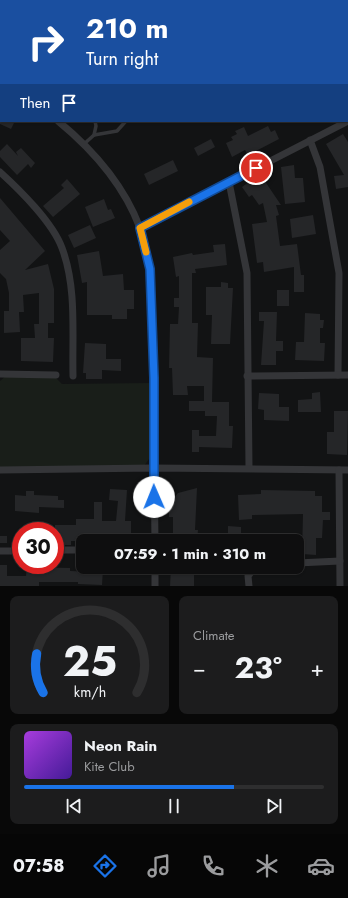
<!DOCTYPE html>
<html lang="en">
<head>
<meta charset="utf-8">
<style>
	:root { --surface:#0e0e0f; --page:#1c1c1d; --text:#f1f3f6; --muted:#9b9c9e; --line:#2e2e2f; --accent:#1a73e8 }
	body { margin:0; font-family:Jost,sans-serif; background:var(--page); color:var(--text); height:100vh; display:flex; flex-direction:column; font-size:15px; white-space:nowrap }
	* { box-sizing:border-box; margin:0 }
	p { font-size:13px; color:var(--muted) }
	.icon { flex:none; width:22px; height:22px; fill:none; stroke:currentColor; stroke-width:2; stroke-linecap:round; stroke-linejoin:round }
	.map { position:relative; height:586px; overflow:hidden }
	.details { display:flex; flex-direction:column; gap:10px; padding:10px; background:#080808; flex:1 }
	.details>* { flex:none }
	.banner { position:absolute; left:0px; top:0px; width:348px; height:122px; box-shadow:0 1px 3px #0004,0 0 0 1px var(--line); background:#1a4fa0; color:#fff; overflow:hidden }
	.speed { position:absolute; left:12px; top:522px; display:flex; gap:8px; font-size:20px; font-weight:700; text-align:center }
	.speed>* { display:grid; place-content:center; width:52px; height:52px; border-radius:50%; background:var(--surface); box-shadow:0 1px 3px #0004,0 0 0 1px var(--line); line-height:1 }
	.speed .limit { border:6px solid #d22; background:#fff; color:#111 }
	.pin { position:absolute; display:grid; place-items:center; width:34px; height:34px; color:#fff; margin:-17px; border:2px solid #fff; border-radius:50%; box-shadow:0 1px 4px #0007 }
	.me { position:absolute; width:44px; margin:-22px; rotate:359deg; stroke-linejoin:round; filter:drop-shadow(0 0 3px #0008) }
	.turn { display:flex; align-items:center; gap:14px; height:84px; padding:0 20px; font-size:18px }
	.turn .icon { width:52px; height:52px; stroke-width:2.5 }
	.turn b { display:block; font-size:28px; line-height:34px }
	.then { display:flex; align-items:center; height:38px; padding:0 20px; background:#0003; gap:8px; font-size:15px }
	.big { font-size:30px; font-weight:700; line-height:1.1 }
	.details .card { flex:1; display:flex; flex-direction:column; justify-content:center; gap:6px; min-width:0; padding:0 14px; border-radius:8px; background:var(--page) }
	.details .dial { align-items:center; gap:0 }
	.dial svg { height:104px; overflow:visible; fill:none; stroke:var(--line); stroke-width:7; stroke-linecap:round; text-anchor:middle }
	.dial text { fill:var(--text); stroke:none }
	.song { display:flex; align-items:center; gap:12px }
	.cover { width:48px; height:48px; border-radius:6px; background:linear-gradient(135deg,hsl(280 70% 55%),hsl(260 70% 35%)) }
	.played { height:4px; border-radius:2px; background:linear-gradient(90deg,var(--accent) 70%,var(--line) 70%) }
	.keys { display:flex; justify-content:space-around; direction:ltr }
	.heat { display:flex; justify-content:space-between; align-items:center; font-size:22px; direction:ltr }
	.details .tiles { flex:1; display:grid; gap:10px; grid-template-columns:1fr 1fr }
	.card:last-child { grid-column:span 2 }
	.trip { position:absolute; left:76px; top:534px; width:228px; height:40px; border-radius:8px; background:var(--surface); box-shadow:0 1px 3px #0004,0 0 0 1px var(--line); font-weight:700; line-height:40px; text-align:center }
	.menu { display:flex; height:64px; justify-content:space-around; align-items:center; background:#060606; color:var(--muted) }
	.menu .icon { width:28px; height:28px }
	.menu .selected { color:var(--accent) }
	.menu b { font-size:18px; color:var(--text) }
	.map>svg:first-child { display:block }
	.green { fill:#191e19 }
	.building { fill:#252628 }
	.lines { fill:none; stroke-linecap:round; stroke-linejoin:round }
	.service { stroke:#343538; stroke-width:3.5 }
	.minor { stroke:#343538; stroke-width:7 }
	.route-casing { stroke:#114b97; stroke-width:10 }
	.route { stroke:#1a73e8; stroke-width:7 }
	.slow { stroke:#f59e0b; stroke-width:7 }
</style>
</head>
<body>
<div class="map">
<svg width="348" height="586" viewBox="0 0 348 586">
	<rect width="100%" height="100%" fill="#121314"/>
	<path class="green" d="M6,376L55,377L62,384L150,383L149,459L144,466L0,469V381Z"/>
	<g class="building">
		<path d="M0,121H15L11,129L0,124Z"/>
		<path d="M268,126L271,132L275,130L279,139L248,155L245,150L232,157L226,143L233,140L231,137L237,134L235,131L244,127L248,136Z"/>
		<path d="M343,134L348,142V187L336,189L334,176L344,175L326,144Z"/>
		<path d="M211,139L215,147L198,156L194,148Z"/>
		<path d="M7,144L18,156L16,152L21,148L35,163L31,168L28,164L17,175L0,157V151Z"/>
		<path d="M173,160L178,171L149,185L144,174Z"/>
		<path d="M294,165L295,178H303L305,202L285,204L281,167Z"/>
		<path d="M260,174L281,205H276L279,215L276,216L280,246L297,244L301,275H304V292H294V267L264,272L263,262L257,263L252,224L267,222L263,203L259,205L252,195L249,197L242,187Z"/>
		<path d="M67,179L80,194L53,217L43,206L64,188L61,185Z"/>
		<path d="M0,198L45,251L25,270L48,264L54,289V323H48V338H54L53,362L21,361V338H35L34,324H39V293L23,295L24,312H19L20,332L4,333V311H9V293L6,279L0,273V250L10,241L0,230Z"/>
		<path d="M104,199L108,210L111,209L115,218L93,227L85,207Z"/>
		<path d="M313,215L316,234L292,238L290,219Z"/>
		<path d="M90,225L96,238L74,248L68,235Z"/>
		<path d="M225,244L227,265L195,269L196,273H192V323H198L197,357L213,358L212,402H229V426H233L232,448L199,447V452H192V430H199V436H216L217,416H205V411H189V401H204V386H187L188,395H173L172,368H169L170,324H178L179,307H174V298H179V276L176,277L173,257L192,253L193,255L214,252L213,245Z"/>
		<path d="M99,251L103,276L123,274L124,290H134V309H127V319H112V315H87V282L82,283L77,255Z"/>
		<path d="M221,282L228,283V288H233L230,344H211L212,315H206V287H221Z"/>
		<rect x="277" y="290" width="12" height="16"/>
		<path d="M259,312H277L276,341H283V351H276V365H261L264,321H259Z"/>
		<path d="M305,313L320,314V320H324L323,328H320V343H325L324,361L295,360L296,342H304Z"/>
		<path d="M85,343L106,344V359H121V371L102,370V379H86V373H83Z"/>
		<path d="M320,392L321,412H298V400L312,399V393Z"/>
		<path d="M259,393L279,394V407H289V421L264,420V410L258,409Z"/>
		<path d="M334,411H348L347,455L327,454V432H334Z"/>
		<path d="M197,488L195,530H198L197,541H173V517H169V504L178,493Z"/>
		<path d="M110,489L127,490L125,521H131V541H121V535H104V537H84V541H71V545H61V539H55V525H76V519H94V502H102V521H116L118,501L109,500Z"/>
		<path d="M261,490L315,491V496H322V512H330V520H323L322,538H316V555L302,554L303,514L252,515V519L239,520L238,495L261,494Z"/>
		<path d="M26,491H34V495L58,496V500H64V508L39,507V513L15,511V495L26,496Z"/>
		<rect x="33" y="522" width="7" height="9"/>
		<path d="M228,526L241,527V541H228Z"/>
		<rect x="0" y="536" width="7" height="7"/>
		<path d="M0,565H7V576H26L27,567L70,568V571L95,572V569H103L102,585L78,584V582H39V586H0Z"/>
		<path d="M171,567H194V586H170Z"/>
	</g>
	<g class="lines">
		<g class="service">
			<path d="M160,0V1"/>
			<path d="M66,1V0"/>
			<path d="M94,135L96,126L95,121"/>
			<path d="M84,144L94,135L117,131L126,121"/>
		</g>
		<g class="minor">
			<path d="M54,1V0"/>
			<path d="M0,84L1,85"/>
			<path d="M58,121C92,149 124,185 140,228C154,266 152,307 153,347C155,412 154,476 155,541"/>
			<path d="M310,140L320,167L339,273L338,375"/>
			<path d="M0,172C20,190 53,223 62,248C77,288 72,334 73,376"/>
			<path d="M229,182L247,273L249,468"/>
			<path d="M140,228L348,121"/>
			<path d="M0,374L56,375"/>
			<path d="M247,376L348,375"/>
			<path d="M0,470L153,468L348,470"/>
			<path d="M339,470L340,586"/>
			<path d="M55,550H83"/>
			<path d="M0,551H21"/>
			<path d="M297,563L340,561"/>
			<path d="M155,567V586"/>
			<path d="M249,586L248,576L255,567"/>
		</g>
	</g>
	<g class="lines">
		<defs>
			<path id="route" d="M154,497V378L150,269L140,228L256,168"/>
		</defs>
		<use href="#route" class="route-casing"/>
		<use href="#route" class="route"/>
		<path class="slow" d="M146,252L140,228L189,202"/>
	</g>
</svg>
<div class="speed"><div class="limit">30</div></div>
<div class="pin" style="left:256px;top:168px;background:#d93025"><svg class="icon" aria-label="arrive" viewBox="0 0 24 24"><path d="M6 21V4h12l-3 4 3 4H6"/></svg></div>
<svg class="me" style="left:154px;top:497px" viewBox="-20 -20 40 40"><circle r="19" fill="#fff"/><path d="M0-13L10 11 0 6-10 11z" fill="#1a73e8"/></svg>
<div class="trip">07:59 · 1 min · 310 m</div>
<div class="banner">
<div class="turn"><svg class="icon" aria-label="right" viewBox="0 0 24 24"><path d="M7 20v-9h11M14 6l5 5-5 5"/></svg><div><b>210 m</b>Turn right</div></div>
<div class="then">Then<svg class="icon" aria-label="arrive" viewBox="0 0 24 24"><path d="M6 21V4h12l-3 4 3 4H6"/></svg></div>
</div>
</div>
<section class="details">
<div class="tiles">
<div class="card dial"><svg viewBox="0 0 100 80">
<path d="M14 69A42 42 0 1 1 86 69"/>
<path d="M14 69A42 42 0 0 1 9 39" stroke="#1a73e8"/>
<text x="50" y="56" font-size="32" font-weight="700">25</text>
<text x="50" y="72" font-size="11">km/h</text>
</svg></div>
<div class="card"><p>Climate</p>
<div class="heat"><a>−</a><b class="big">23°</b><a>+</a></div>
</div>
<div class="card">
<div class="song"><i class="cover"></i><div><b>Neon Rain</b><p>Kite Club</p></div></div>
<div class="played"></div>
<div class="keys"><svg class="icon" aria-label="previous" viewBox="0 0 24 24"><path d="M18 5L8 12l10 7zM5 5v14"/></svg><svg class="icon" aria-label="pause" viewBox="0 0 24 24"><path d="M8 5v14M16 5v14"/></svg><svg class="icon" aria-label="next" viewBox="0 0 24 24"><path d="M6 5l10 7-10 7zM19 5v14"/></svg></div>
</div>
</div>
</section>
<nav class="menu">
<b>07:58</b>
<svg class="icon selected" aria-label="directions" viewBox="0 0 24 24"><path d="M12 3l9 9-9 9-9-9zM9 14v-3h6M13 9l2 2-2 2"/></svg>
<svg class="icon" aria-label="music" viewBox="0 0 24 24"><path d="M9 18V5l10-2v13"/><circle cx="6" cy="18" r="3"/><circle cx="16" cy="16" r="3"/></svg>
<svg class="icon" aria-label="phone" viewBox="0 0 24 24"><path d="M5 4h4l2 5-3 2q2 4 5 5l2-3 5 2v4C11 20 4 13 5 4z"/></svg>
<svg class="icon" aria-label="climate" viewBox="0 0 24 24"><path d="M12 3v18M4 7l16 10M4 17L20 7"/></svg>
<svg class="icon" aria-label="car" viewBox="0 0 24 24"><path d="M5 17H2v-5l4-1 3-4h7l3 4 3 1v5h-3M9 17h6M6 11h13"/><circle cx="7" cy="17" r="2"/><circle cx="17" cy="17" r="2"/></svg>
</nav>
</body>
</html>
